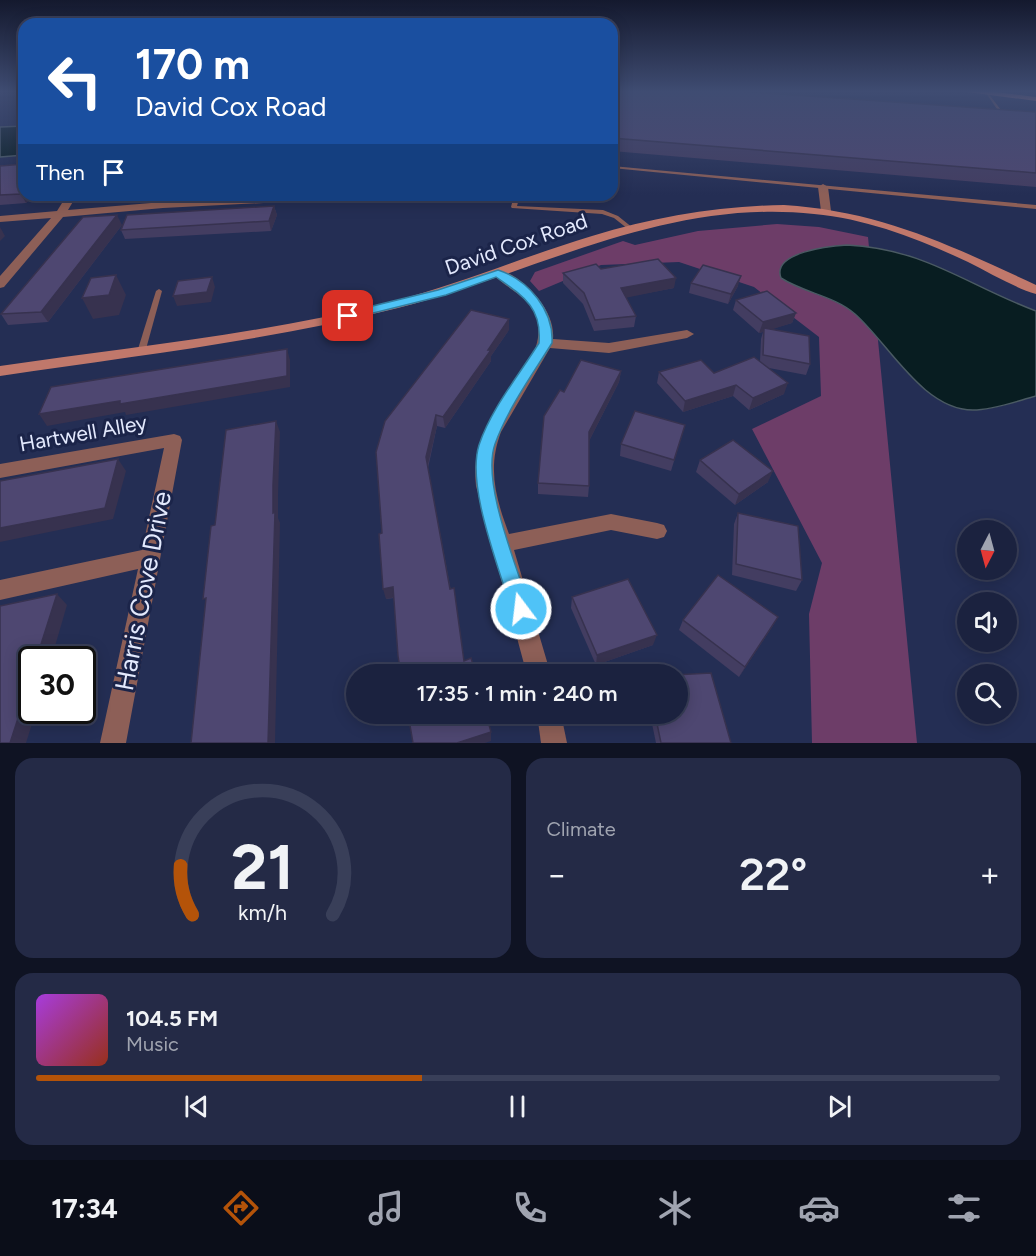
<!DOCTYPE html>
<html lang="en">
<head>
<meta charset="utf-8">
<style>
	:root { --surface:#1b223f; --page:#242a46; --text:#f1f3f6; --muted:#a0a4b0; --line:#393f59; --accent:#b45309 }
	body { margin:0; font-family:Figtree,sans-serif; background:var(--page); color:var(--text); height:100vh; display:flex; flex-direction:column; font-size:22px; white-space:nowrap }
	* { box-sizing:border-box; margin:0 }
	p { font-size:20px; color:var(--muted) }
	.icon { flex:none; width:33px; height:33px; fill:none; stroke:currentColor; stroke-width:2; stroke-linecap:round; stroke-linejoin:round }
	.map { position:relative; height:743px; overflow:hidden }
	.sheet { display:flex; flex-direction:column; gap:15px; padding:15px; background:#0f1323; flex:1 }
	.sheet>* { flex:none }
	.hud { position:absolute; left:18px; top:18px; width:600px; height:183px; border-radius:18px; box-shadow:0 3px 15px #0003,0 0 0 2px var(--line); background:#1a4fa0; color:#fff; overflow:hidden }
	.needle { width:39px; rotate:186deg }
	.buttons { position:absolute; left:957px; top:520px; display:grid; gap:12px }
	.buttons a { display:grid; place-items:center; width:60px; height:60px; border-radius:50%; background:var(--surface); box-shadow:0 3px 15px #0003,0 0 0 2px var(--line); font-size:30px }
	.speed { position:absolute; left:18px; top:646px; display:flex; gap:12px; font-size:30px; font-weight:700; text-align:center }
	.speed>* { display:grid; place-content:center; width:78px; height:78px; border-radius:50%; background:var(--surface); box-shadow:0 3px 15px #0003,0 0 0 2px var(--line); line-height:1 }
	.speed .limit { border:3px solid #111; border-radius:9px; background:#fff; color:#111 }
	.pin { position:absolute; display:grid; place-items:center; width:51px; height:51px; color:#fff; margin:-26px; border-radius:12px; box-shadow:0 3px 9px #0006 }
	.me { position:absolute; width:66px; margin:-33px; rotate:345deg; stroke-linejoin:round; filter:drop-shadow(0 0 4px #0008) }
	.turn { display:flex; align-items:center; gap:21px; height:126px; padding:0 18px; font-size:27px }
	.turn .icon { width:78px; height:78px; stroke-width:2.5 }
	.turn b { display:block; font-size:42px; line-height:51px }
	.then { display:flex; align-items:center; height:57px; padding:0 18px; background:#0003; gap:12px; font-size:22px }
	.big { font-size:45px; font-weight:600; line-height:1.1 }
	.sheet .widget { flex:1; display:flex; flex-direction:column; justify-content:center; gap:9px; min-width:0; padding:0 21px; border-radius:18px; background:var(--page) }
	.sheet .dial { align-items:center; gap:0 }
	.dial svg { height:156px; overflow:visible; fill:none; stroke:var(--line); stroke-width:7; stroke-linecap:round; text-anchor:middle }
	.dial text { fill:var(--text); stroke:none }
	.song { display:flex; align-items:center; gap:18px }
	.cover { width:72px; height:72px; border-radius:9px; background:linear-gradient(135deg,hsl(280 70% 55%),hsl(10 70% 35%)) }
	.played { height:6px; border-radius:3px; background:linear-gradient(90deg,var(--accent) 40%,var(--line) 40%) }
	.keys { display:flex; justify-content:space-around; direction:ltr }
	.heat { display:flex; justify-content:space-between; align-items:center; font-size:33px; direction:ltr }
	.sheet .tiles { flex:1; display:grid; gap:15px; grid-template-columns:1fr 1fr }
	.widget:last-child { grid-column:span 2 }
	.trip { position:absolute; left:346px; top:664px; width:342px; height:60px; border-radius:30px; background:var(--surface); box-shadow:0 3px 15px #0003,0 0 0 2px var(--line); font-weight:600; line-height:60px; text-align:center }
	.tabs { display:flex; height:96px; justify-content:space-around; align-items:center; background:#0b0e19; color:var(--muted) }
	.tabs .icon { width:42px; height:42px }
	.tabs .current { color:var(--accent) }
	.tabs b { font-size:27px; color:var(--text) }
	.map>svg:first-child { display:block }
	.green { fill:#6d3d68 }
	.water { fill:#081d21; stroke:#4a5a63; stroke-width:1.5 }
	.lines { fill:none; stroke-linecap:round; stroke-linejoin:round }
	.lane { fill:#8d5f57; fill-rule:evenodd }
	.street { fill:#8d5f57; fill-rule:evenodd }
	.secondary { fill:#c0786b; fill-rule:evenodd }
	.primary { fill:#e78a7a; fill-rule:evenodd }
	.wall { fill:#433d61 }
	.shaded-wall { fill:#37324f }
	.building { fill:#4e4771; stroke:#37324f; stroke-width:1.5 }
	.route { fill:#4fc3f7; stroke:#337fa1; stroke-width:1.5 }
	.labels { text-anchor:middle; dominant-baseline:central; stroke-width:6; stroke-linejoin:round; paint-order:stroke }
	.street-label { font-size:21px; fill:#e3e9fd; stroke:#1b2449 }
	.near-street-label { font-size:26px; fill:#e3e9fd; stroke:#1b2449 }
</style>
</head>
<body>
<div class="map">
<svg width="1036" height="743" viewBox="0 0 1036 743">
	<rect width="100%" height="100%" fill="#242e54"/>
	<path class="green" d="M777,224L819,227L868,237L917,743H812L809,614L822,563L752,429L821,396L819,337L754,287L679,262L601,265L539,291L530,281L535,272L623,241L635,245L698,231Z"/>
	<g class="water">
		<path d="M24,126V155L0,157V127Z"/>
		<path d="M847,245C926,249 966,285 1036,311V396C1017,401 993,410 973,410C923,410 889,344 855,314C835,296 804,293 781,278C771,252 831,246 847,245Z"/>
	</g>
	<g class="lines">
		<g class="lane">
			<path d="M986,93H988L1001,110L1008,111V113L999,112Z"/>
			<path d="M612,166L1036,205V209L612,168Z"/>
			<path d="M514,195H520L517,206L603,210L618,216L633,228L630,230L628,229L614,218L602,214L512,208L511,207Z"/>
			<path d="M159,289L162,291L146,349L145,351H139L138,349L156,291Z"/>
		</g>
		<g class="street">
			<path d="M823,184L828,187L831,211L826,214L821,211L818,187Z"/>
			<path d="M67,195H77L68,210L163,202L301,195L307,198L302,201L163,208L63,217L4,287L0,288V276L51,218L0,222V216L57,211Z"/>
			<path d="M498,269C525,277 556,311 553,339L609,343L687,330L694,334L687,338L609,353L550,348L501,432C487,469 496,499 509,534L611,514L657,523L664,525L667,531L664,537L657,539L611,530L514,550L551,675H527L476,486C474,467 476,450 484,432C501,398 556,349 533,310C523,293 504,287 492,273Z"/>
			<path d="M174,434L180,436L182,440L126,743H100L138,569L0,600V580L142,550L164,448L0,478V464Z"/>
			<path d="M537,714H561L567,743H541Z"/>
		</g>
		<path class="secondary" d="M784,205C880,211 950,245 1036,285V294C1013,287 990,273 968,262C919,239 868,219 814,214C666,198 537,272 398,308C268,341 133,356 0,376V366C131,347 265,334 394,301C461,284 525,256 592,236C655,217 718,206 784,205Z"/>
		<path class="primary" d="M960,91H986L1036,97V101Z"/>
	</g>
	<g class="wall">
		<path d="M612,91L1036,112V187L612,151Z"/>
		<path d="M0,166L24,195H35L26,203L0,205Z"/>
		<path d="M274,206L277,215L271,231L125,239L121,230Z"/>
		<path d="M122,225L48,322L8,325L1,314Z"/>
		<path d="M601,269L674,288L626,297L636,316L634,327L594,331L583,304L563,283V273Z"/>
		<path d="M691,283L738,286L728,304L689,293Z"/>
		<path d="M736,300L796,313L792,323L771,329L810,364L806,375L769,368L784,394L749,410L733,396L683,412L657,383L659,372L714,373L760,361L761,339L763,332L759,333L733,310Z"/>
		<path d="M509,330L491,356V361L445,428L437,426L428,468L464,661L476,675L394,598L386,599L376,452Z"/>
		<path d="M621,371L619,382L589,441V486L588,497L538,494V483L564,392Z"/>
		<path d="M685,425L671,471L620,456L621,444Z"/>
		<path d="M700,460L768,482L735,505L696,472Z"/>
		<path d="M738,513L802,580L796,591L732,575L734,524Z"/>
		<path d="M572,597L653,645L596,665L571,608Z"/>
		<path d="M778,617L772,627L739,677L679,630L683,620Z"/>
		<path d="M650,714H678L731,743H656Z"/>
	</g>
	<g class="shaded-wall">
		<path d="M24,191V195H35L26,203L21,194Z"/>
		<path d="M105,195H137L106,198Z"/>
		<path d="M274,206L277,215L271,231L269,221Z"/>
		<path d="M117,215L122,225L48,322L41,312Z"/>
		<path d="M0,227L5,236L0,241Z"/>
		<path d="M116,275L126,295L119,315L93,319L82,298Z"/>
		<path d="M741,276L738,286L728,304L731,294Z"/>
		<path d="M212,277L215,287L211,302L177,306L173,296Z"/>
		<path d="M676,278L674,288L620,299L621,288Z"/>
		<path d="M796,313L792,323L764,332V328L763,332L759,333L763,322Z"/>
		<path d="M509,319V330L491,356V361L445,428L443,417Z"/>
		<path d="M287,349L290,360V387L126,415L125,412L47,426L39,414Z"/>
		<path d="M621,371L619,382L588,443L589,432Z"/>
		<path d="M788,383L784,394L749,410L753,398Z"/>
		<path d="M736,385L733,396L683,412L685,401Z"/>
		<path d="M436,415L437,426L427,469L426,457Z"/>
		<path d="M276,421L280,432L278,496V518L280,523L275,743H268L273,485Z"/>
		<path d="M118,459L126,471L113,519L0,542V528Z"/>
		<path d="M773,471L768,482L735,505L739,494Z"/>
		<path d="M393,587L396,597L386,599L383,589Z"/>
		<path d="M57,594L67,605L51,660H36Z"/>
		<path d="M778,617L772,627L739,677L745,667Z"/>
		<path d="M657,635L653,645L596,665L597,655Z"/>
		<path d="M32,675V711H36L26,743H10Z"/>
		<path d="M491,732V741L485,743H457Z"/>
	</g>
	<g class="building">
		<path d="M612,91H736L1036,112V173L612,138Z"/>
		<path d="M24,164V191L21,194L0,195V166Z"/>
		<path d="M274,206L269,221L121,230L127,215Z"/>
		<path d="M117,215L41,312L1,314L83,217Z"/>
		<path d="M658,259L676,278L621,288L636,316L595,320L584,293L563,273L596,264L601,269Z"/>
		<path d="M703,265L741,276L731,294L691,283Z"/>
		<path d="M116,275L109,295L82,298L91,278Z"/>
		<path d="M212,277L207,292L173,296L178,281Z"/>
		<path d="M767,291L796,313L763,322L736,300Z"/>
		<path d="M471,310L509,319L488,350H491L443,417L436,415L426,457L450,589L454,588L464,661L471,658L476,675H401L398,656L393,587L383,589L379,534L382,533L376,452L385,421Z"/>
		<path d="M764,328L809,336L810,364L763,355Z"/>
		<path d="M287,349V376L120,404V401L39,414L51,387Z"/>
		<path d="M754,357L788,383L753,398L736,385L685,401L659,372L701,360L714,373Z"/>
		<path d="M581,360L621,371L589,432V486L538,483L544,416L560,390L564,392Z"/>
		<path d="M635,411L685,425L674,460L621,444Z"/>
		<path d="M276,421L273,485V513L275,512L268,743H191L206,598L203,599L211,526L215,525L226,430Z"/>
		<path d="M733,440L773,471L739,494L700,460Z"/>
		<path d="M118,459L105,508L0,528V481Z"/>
		<path d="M738,513L798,526L802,580L736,564Z"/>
		<path d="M718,575L778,617L745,667L683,620Z"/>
		<path d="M628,579L657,635L597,655L572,597Z"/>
		<path d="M57,594L36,660H32V675L10,743H0V606Z"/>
		<path d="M711,673L731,743H661L655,714H678V675H673Z"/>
		<path d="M408,714H486L491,732L457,743H413Z"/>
	</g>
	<linearGradient id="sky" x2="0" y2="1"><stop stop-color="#14192e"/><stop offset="0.47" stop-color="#3f4c72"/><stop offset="1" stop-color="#3f4c72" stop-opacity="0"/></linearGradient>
	<rect width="1036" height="195" fill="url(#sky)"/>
	<path class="route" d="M498,270C529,280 554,311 552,343C532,375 508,408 495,444C481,483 518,569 530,609L528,616L521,619L514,616L511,609C499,567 466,486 479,445C491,409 519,375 539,343C542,307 523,296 496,277L446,295L353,318H344L342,316L344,313L438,290Z"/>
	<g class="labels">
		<g class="street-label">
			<text transform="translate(516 244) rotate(-19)">David Cox Road</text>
			<text transform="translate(83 433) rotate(-10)">Hartwell Alley</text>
		</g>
		<g class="near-street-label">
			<text transform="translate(143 591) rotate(-79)">Harris Cove Drive</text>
		</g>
	</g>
</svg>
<div class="buttons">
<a><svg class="needle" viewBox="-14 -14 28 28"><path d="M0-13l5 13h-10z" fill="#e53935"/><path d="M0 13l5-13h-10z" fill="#a0a4b0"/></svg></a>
<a><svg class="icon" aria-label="sound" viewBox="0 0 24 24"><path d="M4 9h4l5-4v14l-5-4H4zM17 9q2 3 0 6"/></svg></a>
<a><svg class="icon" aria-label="search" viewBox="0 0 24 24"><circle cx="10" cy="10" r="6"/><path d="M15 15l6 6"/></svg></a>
</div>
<div class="speed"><div class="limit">30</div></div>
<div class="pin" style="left:348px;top:316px;background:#d93025"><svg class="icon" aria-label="arrive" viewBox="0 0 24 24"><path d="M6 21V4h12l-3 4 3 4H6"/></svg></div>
<svg class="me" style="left:521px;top:609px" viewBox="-20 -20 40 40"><circle r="17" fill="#4fc3f7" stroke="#fff" stroke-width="3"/><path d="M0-11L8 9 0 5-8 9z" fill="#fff"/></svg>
<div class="trip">17:35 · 1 min · 240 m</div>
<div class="hud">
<div class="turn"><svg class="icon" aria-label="left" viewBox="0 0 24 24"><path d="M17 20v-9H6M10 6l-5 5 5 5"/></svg><div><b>170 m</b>David Cox Road</div></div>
<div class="then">Then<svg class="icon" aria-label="arrive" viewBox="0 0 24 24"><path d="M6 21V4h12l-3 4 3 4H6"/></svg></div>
</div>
</div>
<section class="sheet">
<div class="tiles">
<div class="widget dial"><svg viewBox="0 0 100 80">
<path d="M14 69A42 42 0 1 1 86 69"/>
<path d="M14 69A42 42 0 0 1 8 44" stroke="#b45309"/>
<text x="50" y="56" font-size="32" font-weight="700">21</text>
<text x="50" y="72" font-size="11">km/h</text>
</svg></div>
<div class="widget"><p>Climate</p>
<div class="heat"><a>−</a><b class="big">22°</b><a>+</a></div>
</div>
<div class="widget">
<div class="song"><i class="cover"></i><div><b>104.5 FM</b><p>Music</p></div></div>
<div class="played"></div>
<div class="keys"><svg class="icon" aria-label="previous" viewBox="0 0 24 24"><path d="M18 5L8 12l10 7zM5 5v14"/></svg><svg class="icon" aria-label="pause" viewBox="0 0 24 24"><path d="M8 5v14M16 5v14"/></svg><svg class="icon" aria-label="next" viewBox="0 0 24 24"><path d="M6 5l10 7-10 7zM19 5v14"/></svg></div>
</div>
</div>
</section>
<nav class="tabs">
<b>17:34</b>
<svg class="icon current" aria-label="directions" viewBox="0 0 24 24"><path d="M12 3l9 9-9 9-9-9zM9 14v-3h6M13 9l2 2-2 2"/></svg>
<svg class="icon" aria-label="music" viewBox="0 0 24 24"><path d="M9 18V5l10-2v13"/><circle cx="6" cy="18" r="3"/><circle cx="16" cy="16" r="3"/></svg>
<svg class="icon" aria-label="phone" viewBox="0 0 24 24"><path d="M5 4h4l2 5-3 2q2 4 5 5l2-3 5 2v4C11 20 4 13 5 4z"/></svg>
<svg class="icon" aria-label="climate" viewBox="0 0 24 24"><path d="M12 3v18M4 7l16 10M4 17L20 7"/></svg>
<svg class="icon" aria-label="car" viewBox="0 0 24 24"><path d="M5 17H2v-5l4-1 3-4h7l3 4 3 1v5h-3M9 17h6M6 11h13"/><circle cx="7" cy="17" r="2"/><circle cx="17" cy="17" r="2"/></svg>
<svg class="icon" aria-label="filters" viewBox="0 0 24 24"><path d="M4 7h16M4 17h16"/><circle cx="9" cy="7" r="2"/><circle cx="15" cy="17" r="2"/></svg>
</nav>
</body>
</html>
